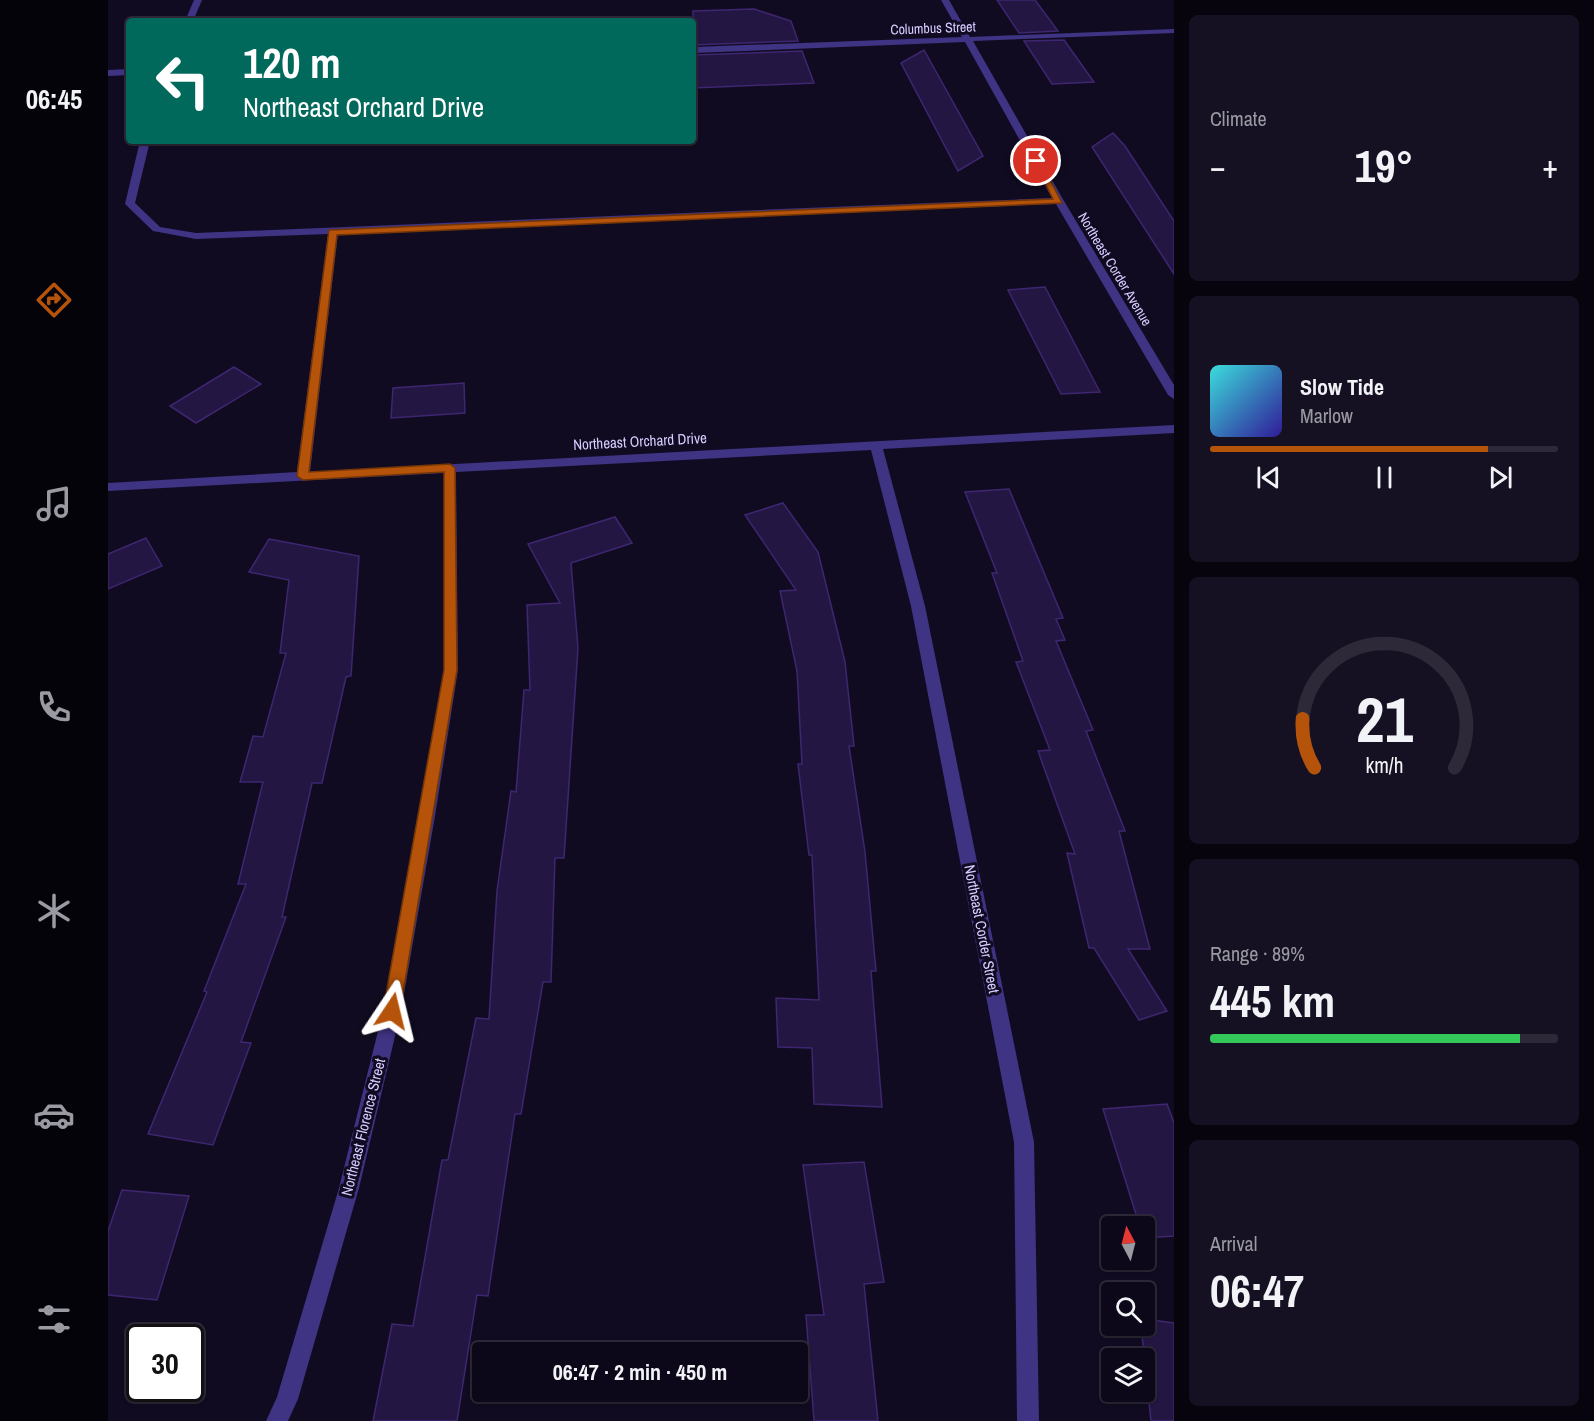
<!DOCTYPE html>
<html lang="en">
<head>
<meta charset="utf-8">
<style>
	:root { --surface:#0d0819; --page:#161122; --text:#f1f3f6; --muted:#9a9aa2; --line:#2d2938; --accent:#b45309 }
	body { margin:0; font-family:"Archivo Narrow",sans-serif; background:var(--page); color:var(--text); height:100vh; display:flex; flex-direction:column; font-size:22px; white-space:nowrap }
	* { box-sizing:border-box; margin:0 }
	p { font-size:20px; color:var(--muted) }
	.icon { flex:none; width:33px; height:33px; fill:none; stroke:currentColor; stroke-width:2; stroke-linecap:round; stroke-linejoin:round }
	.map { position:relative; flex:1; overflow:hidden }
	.drawer { display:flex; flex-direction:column; gap:15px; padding:15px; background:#07040e; width:420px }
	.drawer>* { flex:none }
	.top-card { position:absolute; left:18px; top:18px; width:570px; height:126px; border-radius:6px; box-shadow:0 2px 4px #0004,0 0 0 2px var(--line); background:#00695c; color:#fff; overflow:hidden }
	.needle { width:39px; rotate:353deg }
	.tools { position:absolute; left:993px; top:1216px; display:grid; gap:12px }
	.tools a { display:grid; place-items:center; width:54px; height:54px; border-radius:6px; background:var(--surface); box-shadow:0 2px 4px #0004,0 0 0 2px var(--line); font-size:30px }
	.speed { position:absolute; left:18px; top:1324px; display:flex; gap:12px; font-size:30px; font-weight:700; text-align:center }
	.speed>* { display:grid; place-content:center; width:78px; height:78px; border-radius:50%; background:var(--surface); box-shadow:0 2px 4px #0004,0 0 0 2px var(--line); line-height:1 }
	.speed .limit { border:3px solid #111; border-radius:9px; background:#fff; color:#111 }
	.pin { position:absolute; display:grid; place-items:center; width:51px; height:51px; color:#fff; margin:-26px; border:3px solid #fff; border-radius:50%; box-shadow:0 2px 6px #0007 }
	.me { position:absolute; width:66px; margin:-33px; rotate:10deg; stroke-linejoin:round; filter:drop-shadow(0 0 4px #0008) }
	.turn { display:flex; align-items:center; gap:21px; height:126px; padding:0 18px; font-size:27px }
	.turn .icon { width:78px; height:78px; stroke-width:2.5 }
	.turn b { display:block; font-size:42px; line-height:51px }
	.big { font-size:45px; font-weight:800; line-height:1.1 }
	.drawer .card { flex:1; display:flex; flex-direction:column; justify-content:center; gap:9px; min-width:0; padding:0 21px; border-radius:9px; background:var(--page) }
	.drawer .dial { align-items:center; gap:0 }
	.dial svg { height:156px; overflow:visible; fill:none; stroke:var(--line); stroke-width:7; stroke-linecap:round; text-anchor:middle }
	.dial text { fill:var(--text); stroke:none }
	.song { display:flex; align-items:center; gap:18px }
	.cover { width:72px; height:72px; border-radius:9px; background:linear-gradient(135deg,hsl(180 70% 55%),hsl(250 70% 35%)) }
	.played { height:6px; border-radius:3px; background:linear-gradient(90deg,var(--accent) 80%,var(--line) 80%) }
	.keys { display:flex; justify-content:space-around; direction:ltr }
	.heat { display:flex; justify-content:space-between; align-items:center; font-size:33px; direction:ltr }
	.charge { height:9px; border-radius:4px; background:linear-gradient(90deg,#34c759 89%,var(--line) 0) }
	.trip { position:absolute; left:364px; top:1342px; width:336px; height:60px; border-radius:6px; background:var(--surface); box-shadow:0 2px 4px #0004,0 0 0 2px var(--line); font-weight:800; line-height:60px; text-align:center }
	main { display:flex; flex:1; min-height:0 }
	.menu { display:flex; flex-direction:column; width:108px; justify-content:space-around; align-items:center; background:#05030a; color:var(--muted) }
	.menu .icon { width:42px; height:42px }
	.menu .selected { color:var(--accent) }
	.menu b { font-size:27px; color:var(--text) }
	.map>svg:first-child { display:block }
	.building { fill:#241643; stroke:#3e2671; stroke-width:1.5 }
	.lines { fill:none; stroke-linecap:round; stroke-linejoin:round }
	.minor { fill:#3f3383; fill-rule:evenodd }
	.route { fill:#b45309; stroke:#753606; stroke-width:1.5 }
	.labels { text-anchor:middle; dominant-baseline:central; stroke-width:6; stroke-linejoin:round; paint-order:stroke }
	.far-street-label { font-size:14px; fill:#d7cbff; stroke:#110b21 }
	.street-label { font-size:15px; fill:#d7cbff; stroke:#110b21 }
</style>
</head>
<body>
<main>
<nav class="menu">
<b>06:45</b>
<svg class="icon selected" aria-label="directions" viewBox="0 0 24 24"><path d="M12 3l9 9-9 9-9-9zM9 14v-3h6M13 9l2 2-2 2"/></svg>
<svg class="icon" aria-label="music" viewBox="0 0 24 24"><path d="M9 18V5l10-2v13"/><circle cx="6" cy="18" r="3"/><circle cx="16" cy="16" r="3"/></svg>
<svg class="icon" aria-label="phone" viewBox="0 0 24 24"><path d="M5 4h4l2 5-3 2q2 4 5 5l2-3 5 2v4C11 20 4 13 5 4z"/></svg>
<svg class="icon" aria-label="climate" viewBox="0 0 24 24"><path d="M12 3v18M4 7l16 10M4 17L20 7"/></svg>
<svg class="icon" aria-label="car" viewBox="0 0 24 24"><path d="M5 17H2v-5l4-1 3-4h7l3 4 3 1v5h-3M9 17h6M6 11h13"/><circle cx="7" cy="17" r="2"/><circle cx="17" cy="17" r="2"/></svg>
<svg class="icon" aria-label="filters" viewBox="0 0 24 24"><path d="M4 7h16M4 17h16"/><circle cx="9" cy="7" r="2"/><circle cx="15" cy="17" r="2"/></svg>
</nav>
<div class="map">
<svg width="1066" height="1421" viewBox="0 0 1066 1421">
	<rect width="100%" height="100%" fill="#110b21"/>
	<g class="building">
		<path d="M889,0H927L950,31L911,33Z"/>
		<path d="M646,9L683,21L690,41L585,45V11Z"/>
		<path d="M956,40L986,82L944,84L916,41Z"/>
		<path d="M816,50L875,156L850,171L793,63Z"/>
		<path d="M694,51L706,83L585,88V55Z"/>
		<path d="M1005,133L1017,146L1066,221V274L984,147Z"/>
		<path d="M937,287L992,392L953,394L900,290Z"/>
		<path d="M126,367L153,384L88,423L62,406Z"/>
		<path d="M356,383L357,413L283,418L285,388Z"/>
		<path d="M901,489L955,618L948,619L957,640L948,641L985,730L978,731L1017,831H1011L1042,949H1020L1059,1011L1031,1020L986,948H981L959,853L967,854L930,751L942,750L908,662L915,661L884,573H889L857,492Z"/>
		<path d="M675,503L710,552L737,662L746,746H741L757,852L768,971H763L774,1107L706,1104L704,1048L670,1047L668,998L711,1000L704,855H701L690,764H694L689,671L672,591L688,590L637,515Z"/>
		<path d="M507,517L524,543L463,563L470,648L456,858H447L443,982H435L413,1114H407L380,1296L369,1295L349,1421H265L284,1324L305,1326L334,1160H340L368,1018L381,1019L389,891L403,791L408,792L416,690H422L419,605L452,603L420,544Z"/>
		<path d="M38,538L54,566L0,589V554Z"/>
		<path d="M161,539L251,556L243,676L238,677L214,783H204L174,917H178L133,1042L143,1043L105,1145L40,1134L99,992L96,991L138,884H130L155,782H132L145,736L155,737L178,653H172L181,580L141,572Z"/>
		<path d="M1059,1104L1066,1123V1236L1036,1238V1227H1032L995,1109Z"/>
		<path d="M756,1162L776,1282L756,1284L770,1421H706L698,1315H716L695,1165Z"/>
		<path d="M14,1190L81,1196L49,1300L0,1295V1231Z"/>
		<path d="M1036,1319L1066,1323V1421H1043L1033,1326H1036Z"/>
	</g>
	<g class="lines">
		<g class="minor">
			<path d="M86,0H94L85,21H77Z"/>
			<path d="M833,0H841L862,37L1066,29V33L865,41L956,201L1066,385V399L1060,395L948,204L230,233L202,472L1066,425V433L775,449L817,606L926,1142L931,1421H909L906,1142L803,606L763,450L348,472L350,670L327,816L293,1011L251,1188L190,1399L180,1421H158L169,1397L231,1188L275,1011L311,816L336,670V473L0,491V483L189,472L220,234L88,239L45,231L17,204L32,141H42L27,203L52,227L88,233L944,198L857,42L585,53V47L854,37Z"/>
			<path d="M21,69V75L0,76V70Z"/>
		</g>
	</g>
	<path class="route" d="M925,159L932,161L954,203L229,235L201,472L342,464L347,468L349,670L292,1011L289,1017L284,1019L278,1017L275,1011L336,670V472L195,480L189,476L221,230L945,199Z"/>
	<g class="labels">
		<g class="far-street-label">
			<text transform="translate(825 28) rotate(-2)">Columbus Street</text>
			<text transform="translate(1007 269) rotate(59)">Northeast Corder Avenue</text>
		</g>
		<g class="street-label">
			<text transform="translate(532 441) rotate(-3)">Northeast Orchard Drive</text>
			<text transform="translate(874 929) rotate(79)">Northeast Corder Street</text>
			<text transform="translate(255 1127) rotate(-76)">Northeast Florence Street</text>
		</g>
	</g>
</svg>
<div class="tools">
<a><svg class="needle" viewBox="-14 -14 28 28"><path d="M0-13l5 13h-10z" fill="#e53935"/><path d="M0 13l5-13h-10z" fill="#9a9aa2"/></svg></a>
<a><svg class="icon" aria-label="search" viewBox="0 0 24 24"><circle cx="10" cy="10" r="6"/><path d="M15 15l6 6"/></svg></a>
<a><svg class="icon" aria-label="layers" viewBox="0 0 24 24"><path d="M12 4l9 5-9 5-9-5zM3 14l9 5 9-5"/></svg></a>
</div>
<div class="speed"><div class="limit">30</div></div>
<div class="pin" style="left:928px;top:161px;background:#d93025"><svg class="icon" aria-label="arrive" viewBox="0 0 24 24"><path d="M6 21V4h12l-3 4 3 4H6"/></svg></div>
<svg class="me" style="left:284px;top:1011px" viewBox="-20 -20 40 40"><path d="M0-17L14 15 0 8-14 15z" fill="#b45309" stroke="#fff" stroke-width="4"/></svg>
<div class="trip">06:47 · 2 min · 450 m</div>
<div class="top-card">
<div class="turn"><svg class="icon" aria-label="left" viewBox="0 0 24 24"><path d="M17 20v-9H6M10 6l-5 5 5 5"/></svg><div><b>120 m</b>Northeast Orchard Drive</div></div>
</div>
</div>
<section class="drawer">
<div class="card"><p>Climate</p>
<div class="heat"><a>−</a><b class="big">19°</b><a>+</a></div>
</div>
<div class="card">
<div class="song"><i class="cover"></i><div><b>Slow Tide</b><p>Marlow</p></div></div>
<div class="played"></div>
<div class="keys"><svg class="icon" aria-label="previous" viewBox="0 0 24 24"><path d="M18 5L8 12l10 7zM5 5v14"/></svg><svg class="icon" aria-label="pause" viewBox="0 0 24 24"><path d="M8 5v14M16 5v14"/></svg><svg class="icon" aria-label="next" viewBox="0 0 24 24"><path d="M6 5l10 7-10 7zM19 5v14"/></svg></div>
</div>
<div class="card dial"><svg viewBox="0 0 100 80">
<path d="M14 69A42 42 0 1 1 86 69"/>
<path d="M14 69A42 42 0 0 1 8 44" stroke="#b45309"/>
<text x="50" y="56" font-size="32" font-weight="700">21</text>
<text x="50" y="72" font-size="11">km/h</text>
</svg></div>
<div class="card"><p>Range · 89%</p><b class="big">445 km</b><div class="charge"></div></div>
<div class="card"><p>Arrival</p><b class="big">06:47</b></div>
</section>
</main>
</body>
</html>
